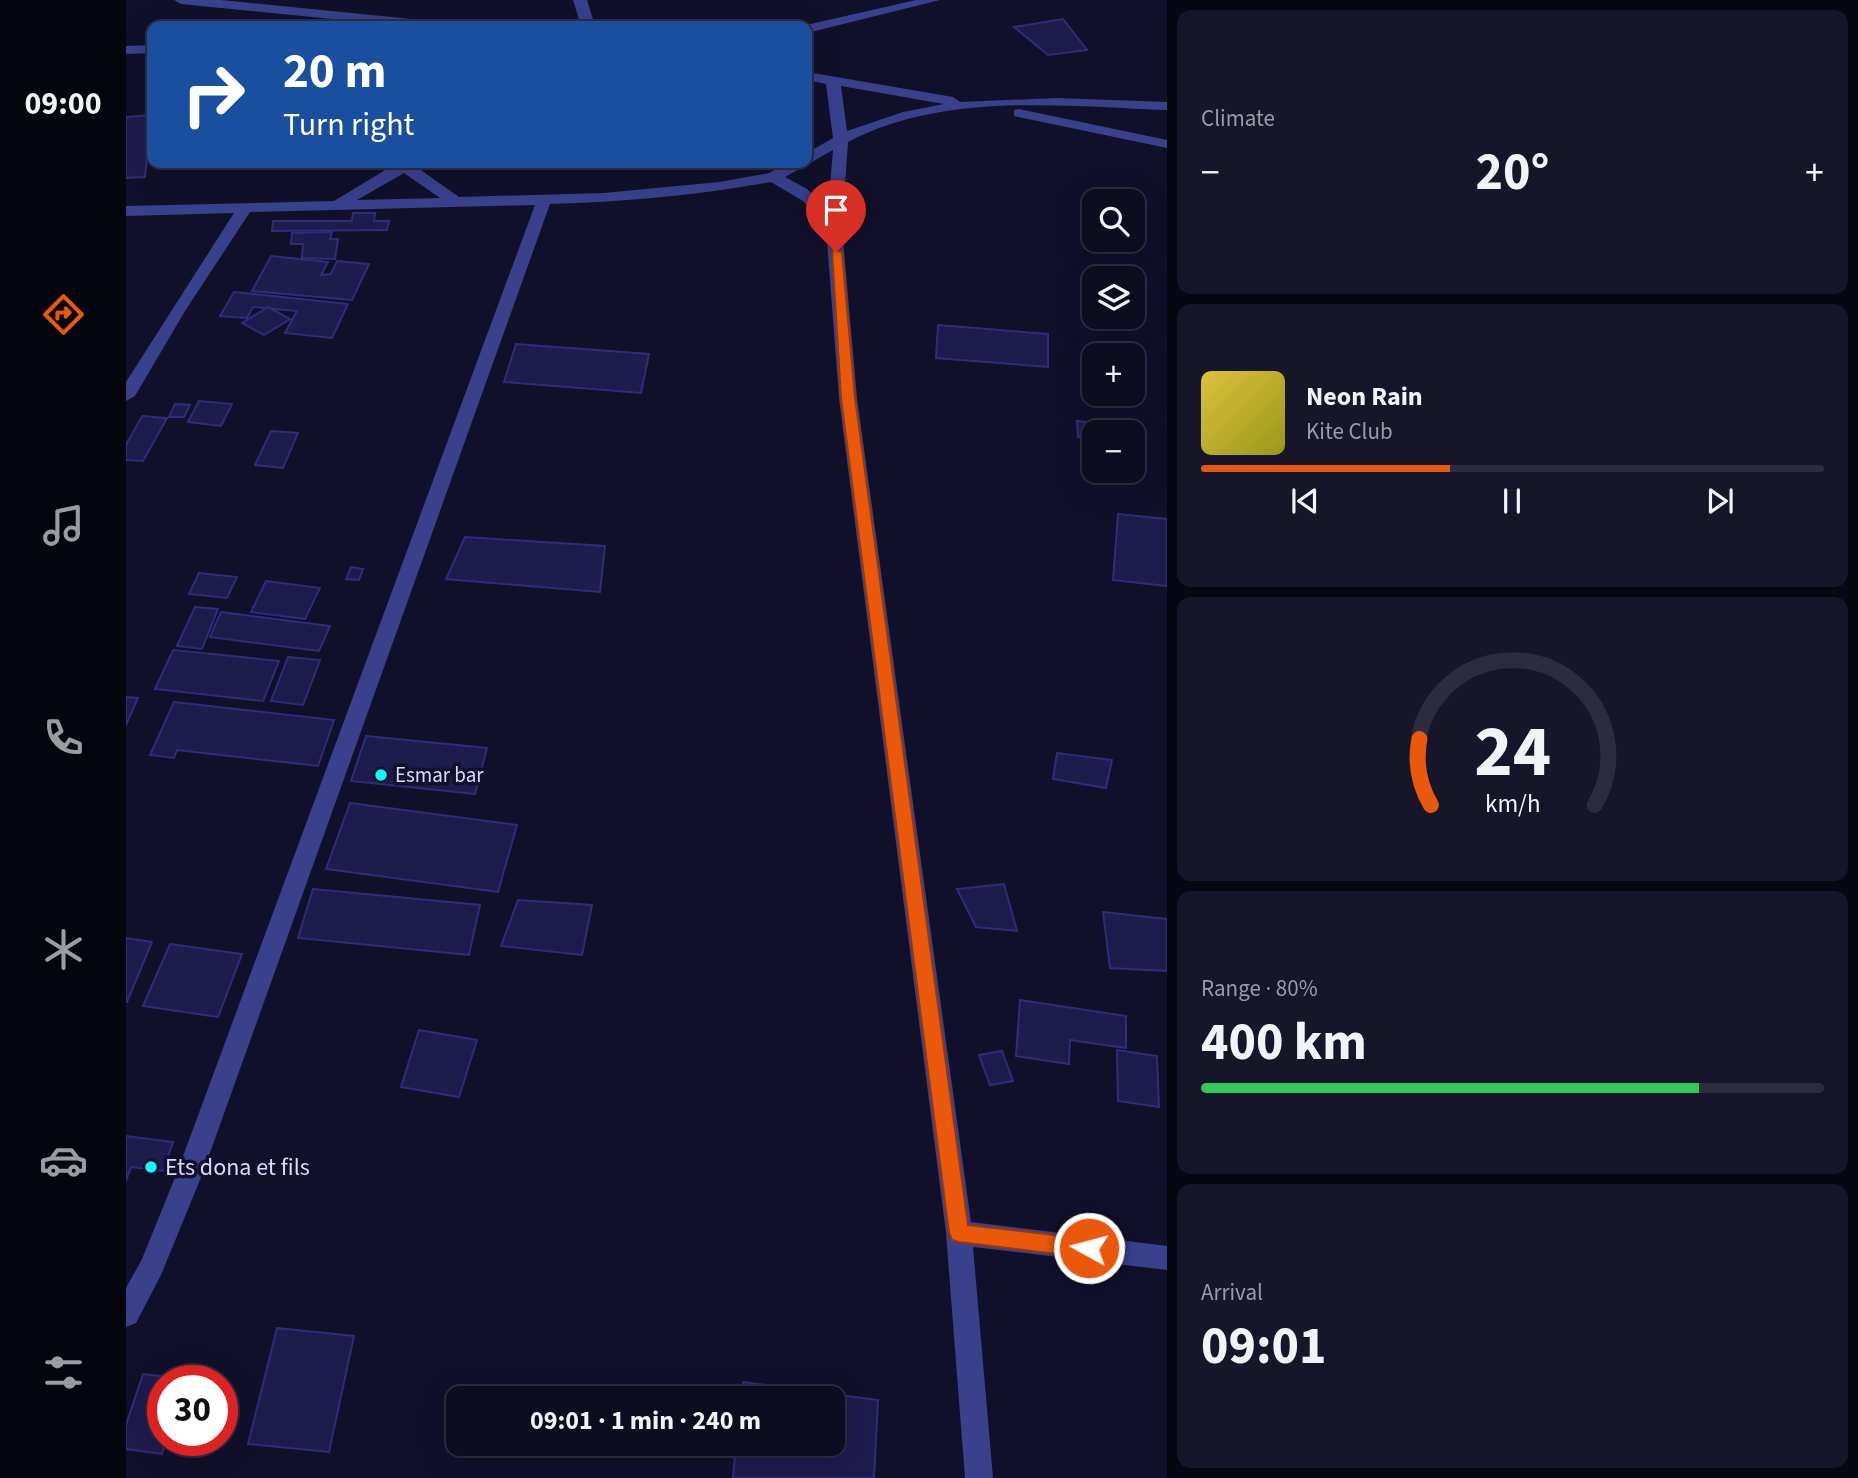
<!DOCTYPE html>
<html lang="en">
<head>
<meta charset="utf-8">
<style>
	:root { --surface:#0d0c20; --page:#161529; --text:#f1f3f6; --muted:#9a9ba5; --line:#2d2c3e; --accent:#ea580c }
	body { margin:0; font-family:"Source Sans 3",sans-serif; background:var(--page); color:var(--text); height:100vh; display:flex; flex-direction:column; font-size:26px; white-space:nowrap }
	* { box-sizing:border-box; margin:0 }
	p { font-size:23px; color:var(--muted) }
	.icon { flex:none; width:38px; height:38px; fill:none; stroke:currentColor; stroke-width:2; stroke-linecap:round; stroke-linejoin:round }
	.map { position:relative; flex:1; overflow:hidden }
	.drawer { display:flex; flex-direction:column; gap:10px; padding:10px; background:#070712; width:691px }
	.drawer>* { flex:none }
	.top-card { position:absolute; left:21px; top:21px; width:665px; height:147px; border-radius:14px; box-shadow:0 7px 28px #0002,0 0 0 2px var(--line); background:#1a4fa0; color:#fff; overflow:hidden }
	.tools { position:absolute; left:956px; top:189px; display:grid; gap:14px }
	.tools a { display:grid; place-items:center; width:63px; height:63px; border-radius:14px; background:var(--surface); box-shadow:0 7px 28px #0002,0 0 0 2px var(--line); font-size:35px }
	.speed { position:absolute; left:21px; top:1365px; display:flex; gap:14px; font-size:35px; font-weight:700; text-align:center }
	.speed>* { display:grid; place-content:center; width:91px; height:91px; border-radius:50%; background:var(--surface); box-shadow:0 7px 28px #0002,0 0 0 2px var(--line); line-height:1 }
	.speed .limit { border:10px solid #d22; background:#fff; color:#111 }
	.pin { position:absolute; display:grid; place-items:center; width:60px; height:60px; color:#fff; margin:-72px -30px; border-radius:50% 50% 50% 0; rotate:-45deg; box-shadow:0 0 7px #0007 }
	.pin .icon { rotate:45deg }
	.me { position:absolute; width:77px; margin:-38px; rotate:277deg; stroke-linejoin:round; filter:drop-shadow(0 0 5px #0008) }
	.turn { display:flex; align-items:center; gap:24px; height:147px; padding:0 21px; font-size:32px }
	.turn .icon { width:91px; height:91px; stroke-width:2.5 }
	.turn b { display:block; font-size:49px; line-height:60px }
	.big { font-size:52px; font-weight:700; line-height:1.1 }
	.drawer .card { flex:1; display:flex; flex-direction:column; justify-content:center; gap:10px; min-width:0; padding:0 24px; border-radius:14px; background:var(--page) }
	.drawer .dial { align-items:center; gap:0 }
	.dial svg { height:182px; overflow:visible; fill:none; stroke:var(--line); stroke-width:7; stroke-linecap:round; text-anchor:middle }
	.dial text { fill:var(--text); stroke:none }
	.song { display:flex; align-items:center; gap:21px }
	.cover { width:84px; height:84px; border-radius:10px; background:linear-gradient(135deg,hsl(50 70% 55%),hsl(60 70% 35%)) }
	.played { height:7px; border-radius:4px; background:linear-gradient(90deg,var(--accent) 40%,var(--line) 40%) }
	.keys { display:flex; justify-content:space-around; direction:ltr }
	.heat { display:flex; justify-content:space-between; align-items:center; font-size:38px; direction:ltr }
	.charge { height:10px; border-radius:5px; background:linear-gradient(90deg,#34c759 80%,var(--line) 0) }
	.trip { position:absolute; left:320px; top:1386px; width:399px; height:70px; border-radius:14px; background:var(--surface); box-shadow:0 7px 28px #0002,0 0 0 2px var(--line); font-weight:700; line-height:70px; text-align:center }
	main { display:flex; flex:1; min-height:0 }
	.tabs { display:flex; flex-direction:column; width:126px; justify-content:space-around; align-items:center; background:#05050d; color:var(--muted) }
	.tabs .icon { width:49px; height:49px }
	.tabs .on { color:var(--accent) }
	.tabs b { font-size:32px; color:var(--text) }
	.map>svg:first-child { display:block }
	.building { fill:#1e1b4d; stroke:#312c7a; stroke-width:2 }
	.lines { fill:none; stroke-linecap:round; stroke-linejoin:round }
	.minor { fill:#39408c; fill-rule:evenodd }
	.route { fill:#ea580c; stroke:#983908; stroke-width:2 }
	.poi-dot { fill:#06fff7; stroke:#11102b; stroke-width:2.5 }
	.labels { text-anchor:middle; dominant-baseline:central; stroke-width:7; stroke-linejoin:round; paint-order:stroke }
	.poi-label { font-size:21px; fill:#dadaff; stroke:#11102b; text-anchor:start }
	.near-poi-label { font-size:24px; fill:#dadaff; stroke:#11102b; text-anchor:start }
</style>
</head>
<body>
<main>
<nav class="tabs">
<b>09:00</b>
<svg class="icon on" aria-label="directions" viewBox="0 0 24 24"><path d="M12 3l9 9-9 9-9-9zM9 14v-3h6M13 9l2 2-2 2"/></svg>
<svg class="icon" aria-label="music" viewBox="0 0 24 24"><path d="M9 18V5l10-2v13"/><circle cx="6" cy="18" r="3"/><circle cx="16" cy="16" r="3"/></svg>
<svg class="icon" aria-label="phone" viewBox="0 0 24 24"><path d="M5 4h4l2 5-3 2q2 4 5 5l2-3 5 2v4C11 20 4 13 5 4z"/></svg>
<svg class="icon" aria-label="climate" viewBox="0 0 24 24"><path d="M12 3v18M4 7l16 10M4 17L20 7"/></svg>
<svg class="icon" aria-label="car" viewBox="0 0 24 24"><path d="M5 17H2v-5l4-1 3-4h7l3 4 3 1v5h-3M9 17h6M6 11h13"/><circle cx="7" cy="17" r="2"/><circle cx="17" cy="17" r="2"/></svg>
<svg class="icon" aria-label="filters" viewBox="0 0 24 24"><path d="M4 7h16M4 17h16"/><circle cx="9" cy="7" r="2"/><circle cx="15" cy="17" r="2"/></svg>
</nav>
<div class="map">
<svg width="1041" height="1478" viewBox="0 0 1041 1478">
	<rect width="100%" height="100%" fill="#11102b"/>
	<g class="building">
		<path d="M937,19L961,50L922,55L888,27Z"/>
		<path d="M25,115L19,177L0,178V117Z"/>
		<path d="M227,213H249L248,221H263L261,230L146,231L147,221H226Z"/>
		<path d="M206,232L204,239H212L209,259L176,258L177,244H165L166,233Z"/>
		<path d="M145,256L202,262L195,275L205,274L211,261L243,264L226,300L126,291Z"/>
		<path d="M108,292L222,304L206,338L159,333L171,311L127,307L121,318L94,316Z"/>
		<path d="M142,307L164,319L138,335L116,323Z"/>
		<path d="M812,325L922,334V367L810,358Z"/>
		<path d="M390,344L523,354L515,393L378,382Z"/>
		<path d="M73,401L106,404L95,426L62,422Z"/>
		<path d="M49,404L64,405L58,417H43Z"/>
		<path d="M16,416L41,418L17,461L0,460V445Z"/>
		<path d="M951,421L994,426V432H968V440L952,437Z"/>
		<path d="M145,431L172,433L157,468L129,465Z"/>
		<path d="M992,514L1041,519V586L987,580Z"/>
		<path d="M339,537L479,546L474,592L320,579Z"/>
		<path d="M225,567L237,569L233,580L220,579Z"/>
		<path d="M73,573L111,577L101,598L63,594Z"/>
		<path d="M140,581L194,588L179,619L125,612Z"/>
		<path d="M69,607L92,609L76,649L51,646Z"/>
		<path d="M95,612L204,626L193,651L84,637Z"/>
		<path d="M47,650L153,661L137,701L29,689Z"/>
		<path d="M162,657L194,660L177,705L145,701Z"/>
		<path d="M0,697L12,698L0,725Z"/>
		<path d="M48,702L208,720L192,766L51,750L48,758L24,755Z"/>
		<path d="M240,736L361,748L349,794L225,781Z"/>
		<path d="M931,753L986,760L980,788L927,779Z"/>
		<path d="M224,803L391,825L372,892L200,869Z"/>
		<path d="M878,884L891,931L850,927L831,889Z"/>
		<path d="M187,889L354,905L343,955L172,938Z"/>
		<path d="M392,900L466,905L456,955L375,946Z"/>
		<path d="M977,912L1041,919V971L984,968Z"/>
		<path d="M0,938L26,942L1,1002H0Z"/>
		<path d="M44,944L116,954L92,1017L17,1006Z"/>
		<path d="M894,1000L1000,1016V1048L944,1040L943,1064L890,1056Z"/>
		<path d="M293,1030L351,1040L333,1097L275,1087Z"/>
		<path d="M991,1050L1031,1056L1033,1107L992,1101Z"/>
		<path d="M876,1051L887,1081L864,1085L853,1055Z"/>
		<path d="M0,1136L47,1142L37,1171L5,1167L0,1181Z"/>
		<path d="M151,1328L228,1336L203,1452L122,1444Z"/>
		<path d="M17,1374L59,1379L37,1381V1440H40L36,1454L0,1449V1425Z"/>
		<path d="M617,1382L752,1400L748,1478H607L610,1444H707V1398H615Z"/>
	</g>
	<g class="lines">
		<g class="minor">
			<path d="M48,0H95L315,22L322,26H277L55,4Z"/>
			<path d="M447,0H461L469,26H455Z"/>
			<path d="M790,0H814L681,33V26H676Z"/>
			<path d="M26,45V53L0,54V46Z"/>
			<path d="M681,72L827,97L834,102L931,98L1041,102V110C937,106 817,92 722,142L716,228L731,398L845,1222L1041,1246V1270L847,1247L867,1478H839L820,1233L713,398L700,228L677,201L645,182C572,195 498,202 424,204L76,1175L35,1275L10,1323L0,1327V1288L16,1259L50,1175L409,205L124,212L59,311L9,396L0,401V382L108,213L0,216V206L208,201L271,163H285L333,197L478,193L593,182L643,173L662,163H681V153L707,138L700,84L681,80ZM715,86L818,104L777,112L721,131ZM707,150L702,209L681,189L659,177ZM278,173L314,198L231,200Z"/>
			<path d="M893,109L1041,140V148L888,116V110Z"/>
		</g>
	</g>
	<path class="route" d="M706,249L716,252L729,398L842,1225L963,1239L970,1242L973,1248L970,1255L963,1258L833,1242L826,1240L823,1233L715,398Z"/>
	<g class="poi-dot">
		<circle cx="255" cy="775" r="7"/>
		<circle cx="25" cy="1167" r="7"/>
	</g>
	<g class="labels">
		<g class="poi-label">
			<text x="269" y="775">Esmar bar</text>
		</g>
		<g class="near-poi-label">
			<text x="39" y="1167">Ets dona et fils</text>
		</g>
	</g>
</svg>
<div class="tools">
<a><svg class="icon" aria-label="search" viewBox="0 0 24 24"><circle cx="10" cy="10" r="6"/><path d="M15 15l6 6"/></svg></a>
<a><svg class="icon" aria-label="layers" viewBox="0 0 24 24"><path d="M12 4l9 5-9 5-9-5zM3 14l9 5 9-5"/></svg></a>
<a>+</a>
<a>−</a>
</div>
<div class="speed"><div class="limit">30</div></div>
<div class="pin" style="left:710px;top:252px;background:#d93025"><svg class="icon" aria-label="arrive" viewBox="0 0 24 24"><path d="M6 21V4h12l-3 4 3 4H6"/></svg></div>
<svg class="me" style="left:963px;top:1248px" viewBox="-20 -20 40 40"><circle r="17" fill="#ea580c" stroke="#fff" stroke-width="3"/><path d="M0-11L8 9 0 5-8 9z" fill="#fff"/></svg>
<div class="trip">09:01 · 1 min · 240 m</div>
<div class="top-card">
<div class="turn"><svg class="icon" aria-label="right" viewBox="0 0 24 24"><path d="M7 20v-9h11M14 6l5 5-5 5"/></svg><div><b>20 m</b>Turn right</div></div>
</div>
</div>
<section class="drawer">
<div class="card"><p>Climate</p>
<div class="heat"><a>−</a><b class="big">20°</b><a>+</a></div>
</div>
<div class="card">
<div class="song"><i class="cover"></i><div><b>Neon Rain</b><p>Kite Club</p></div></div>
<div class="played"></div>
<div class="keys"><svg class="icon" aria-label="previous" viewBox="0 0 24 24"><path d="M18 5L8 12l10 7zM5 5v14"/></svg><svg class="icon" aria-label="pause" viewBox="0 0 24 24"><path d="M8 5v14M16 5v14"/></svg><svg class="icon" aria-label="next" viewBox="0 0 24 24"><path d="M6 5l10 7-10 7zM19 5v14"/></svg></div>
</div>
<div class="card dial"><svg viewBox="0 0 100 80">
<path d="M14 69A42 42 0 1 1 86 69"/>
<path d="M14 69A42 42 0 0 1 9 40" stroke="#ea580c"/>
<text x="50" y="56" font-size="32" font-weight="700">24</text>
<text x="50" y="72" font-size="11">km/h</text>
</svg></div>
<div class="card"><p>Range · 80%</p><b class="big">400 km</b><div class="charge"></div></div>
<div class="card"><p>Arrival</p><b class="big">09:01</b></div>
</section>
</main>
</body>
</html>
